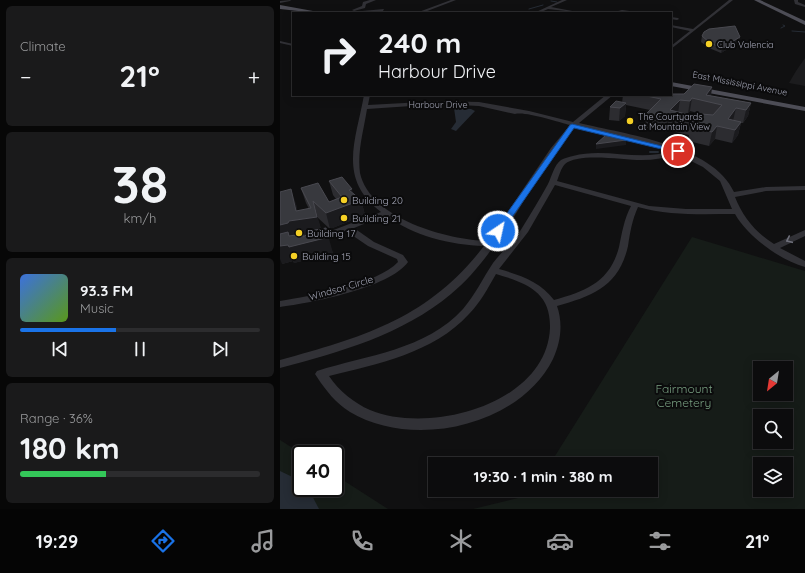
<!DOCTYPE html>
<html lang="en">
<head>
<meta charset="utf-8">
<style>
	:root { --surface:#0c0c0d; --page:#1a1a1b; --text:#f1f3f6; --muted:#9a9b9d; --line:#2c2c2e; --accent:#1a73e8 }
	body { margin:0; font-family:Quicksand,sans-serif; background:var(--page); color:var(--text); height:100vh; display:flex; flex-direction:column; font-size:15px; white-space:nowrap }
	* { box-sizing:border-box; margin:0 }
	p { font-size:13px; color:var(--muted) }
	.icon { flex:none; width:22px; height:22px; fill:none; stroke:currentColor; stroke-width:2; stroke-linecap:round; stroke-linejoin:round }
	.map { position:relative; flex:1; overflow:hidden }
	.side { display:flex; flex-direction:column; gap:6px; padding:6px; background:#070707; width:280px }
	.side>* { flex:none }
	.hud { position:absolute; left:12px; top:12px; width:380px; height:84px; border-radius:0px; box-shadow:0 2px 10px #0003,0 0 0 1px var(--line); background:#0c0c0d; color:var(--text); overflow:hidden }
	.needle { width:26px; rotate:210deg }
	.controls { position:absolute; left:473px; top:361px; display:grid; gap:8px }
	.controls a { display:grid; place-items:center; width:40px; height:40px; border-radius:0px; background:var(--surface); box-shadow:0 2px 10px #0003,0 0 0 1px var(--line); font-size:20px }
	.speed { position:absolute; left:12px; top:445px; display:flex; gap:8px; font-size:20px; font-weight:700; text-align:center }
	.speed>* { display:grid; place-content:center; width:52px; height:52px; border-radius:50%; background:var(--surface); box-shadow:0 2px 10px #0003,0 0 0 1px var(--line); line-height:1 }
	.speed .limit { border:2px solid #111; border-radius:6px; background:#fff; color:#111 }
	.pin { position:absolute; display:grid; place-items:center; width:34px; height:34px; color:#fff; margin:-17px; border:2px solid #fff; border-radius:50%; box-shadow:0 1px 4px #0007 }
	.me { position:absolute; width:44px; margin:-22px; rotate:34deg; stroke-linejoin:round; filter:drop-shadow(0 0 3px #0008) }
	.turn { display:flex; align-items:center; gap:14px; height:84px; padding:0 20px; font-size:18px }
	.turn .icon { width:52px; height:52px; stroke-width:2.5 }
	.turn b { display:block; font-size:28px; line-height:34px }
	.big { font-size:30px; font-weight:700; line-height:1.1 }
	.side .widget { flex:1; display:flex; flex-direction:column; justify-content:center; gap:6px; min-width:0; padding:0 14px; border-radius:6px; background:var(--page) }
	.side .dial { align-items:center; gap:0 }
	.dial b { font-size:52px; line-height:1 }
	.song { display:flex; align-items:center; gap:12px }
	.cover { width:48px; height:48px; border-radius:6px; background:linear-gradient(135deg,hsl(220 70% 55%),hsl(90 70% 35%)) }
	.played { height:4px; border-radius:2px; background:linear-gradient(90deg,var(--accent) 40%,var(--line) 40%) }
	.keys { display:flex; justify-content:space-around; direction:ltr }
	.heat { display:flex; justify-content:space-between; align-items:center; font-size:22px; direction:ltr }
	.charge { height:6px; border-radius:3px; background:linear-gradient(90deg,#34c759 36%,var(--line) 0) }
	.trip { position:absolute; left:148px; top:457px; width:230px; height:40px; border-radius:0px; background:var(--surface); box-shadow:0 2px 10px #0003,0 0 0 1px var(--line); font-weight:700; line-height:40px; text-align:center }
	.menu { display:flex; height:64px; justify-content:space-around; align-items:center; background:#050505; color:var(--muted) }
	.menu .icon { width:28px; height:28px }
	.menu .active { color:var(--accent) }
	.menu b { font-size:18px; color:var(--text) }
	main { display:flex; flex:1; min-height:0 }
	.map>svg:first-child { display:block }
	.built { fill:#1c1c1e }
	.green { fill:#161c18; fill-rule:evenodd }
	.water { fill:#262c35 }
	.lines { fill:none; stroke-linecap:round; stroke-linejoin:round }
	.stream-far1 { stroke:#262c35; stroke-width:1 }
	.stream { stroke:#262c35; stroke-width:2 }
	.minor { fill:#313136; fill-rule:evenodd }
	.major { fill:#4d4d56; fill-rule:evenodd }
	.wall { fill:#2c2c30; fill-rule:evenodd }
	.shaded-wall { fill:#1b1b1e; fill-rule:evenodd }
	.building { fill:#38393e; stroke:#494950; fill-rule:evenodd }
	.oneway { stroke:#6f707b }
	.route { fill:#1a73e8; stroke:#114b97 }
	.poi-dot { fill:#f5d025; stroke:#0b0b0c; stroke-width:1.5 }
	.labels { text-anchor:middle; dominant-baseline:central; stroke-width:4; stroke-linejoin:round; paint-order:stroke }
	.far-poi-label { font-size:9px; fill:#a1a3b3; stroke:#0b0b0c; text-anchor:start }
	.far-street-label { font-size:9px; fill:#a1a3b3; stroke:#0b0b0c }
	.poi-label { font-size:10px; fill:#a1a3b3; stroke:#0b0b0c; text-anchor:start }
	.street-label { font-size:10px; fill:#a1a3b3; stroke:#0b0b0c }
	.near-park-label { font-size:12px; fill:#779e80; stroke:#0b0b0c }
</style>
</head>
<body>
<main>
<section class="side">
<div class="widget"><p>Climate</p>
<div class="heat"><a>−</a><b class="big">21°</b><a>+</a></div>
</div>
<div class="widget dial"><b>38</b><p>km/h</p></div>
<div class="widget">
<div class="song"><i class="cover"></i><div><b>93.3 FM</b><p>Music</p></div></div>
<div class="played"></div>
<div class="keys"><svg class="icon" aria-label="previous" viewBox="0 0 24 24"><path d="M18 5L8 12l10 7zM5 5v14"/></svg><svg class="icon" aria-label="pause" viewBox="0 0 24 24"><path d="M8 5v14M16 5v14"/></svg><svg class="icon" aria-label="next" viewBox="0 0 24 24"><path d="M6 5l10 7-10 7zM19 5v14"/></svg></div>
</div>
<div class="widget"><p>Range · 36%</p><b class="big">180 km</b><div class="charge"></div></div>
</section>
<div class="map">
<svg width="525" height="509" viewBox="0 0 525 509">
	<rect width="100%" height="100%" fill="#101011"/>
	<path class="built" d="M525,58V86L509,83L516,71Z"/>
	<g class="green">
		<path d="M412,237L525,271V509H193L250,495L253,490H371V464H270ZM480,368H506V394H480ZM480,416H506V442H480ZM480,464H506V490H480Z"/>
		<path d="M0,440L22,454L21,488H55V475L108,509H0Z"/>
	</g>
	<g class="water">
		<path d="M174,108L191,109L195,111L176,131L171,129L176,122Z"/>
		<path d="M0,471L21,481V488H28L39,509H0Z"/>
	</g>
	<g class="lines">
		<g class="stream-far1">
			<path d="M271,1L277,2"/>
			<path d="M249,9L263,5"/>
			<path d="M501,28L505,26L503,25"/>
			<path d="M512,31L525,32"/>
		</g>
		<path class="stream" d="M370,152H378"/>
		<g class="minor">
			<path d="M11,0L10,1L0,3V1Z"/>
			<path d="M90,0H96L86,4L85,8L74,11L72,10L82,6L83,2Z"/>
			<path d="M171,0H176L142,13H136Z"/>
			<path d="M282,0H287L271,7L303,13L268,9L259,13H254Z"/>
			<path d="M449,0H453L391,49V46L410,31L391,27V25L413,29Z"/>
			<path d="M514,0H518V2L525,5V7L515,4Z"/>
			<path d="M104,9L103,11L69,13L71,12Z"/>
			<path d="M342,10L357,12L359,13H331Z"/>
			<path d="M391,17L398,18L399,19L397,20L391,19Z"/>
			<path d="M0,41L13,44V46L0,43Z"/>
			<path d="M84,95H90L88,105L161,101L199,102L249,111L293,122L326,95H333L299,123C344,134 433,145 454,192L486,187L525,186V190L486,191L455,197C463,217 475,232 494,244L525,230V236L500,248L525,261V267C500,260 468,237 455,214C423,214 389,216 358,207C352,220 350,233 348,246C339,286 313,296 277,306C283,323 281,342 273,359C240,426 133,450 70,412C56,403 46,391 37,377L35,374L37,371C87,355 146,350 183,309C195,295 203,278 213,263C222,251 234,241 242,228C251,213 260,199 268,184C272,176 274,165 281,160C284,158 289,157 293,156C325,147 359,162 392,151L357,140L296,126C268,157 249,195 226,229C210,252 193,276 171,294C122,335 60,352 0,368V360C84,337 149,318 204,246C171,245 132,236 106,215L74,228L94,242L123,255L128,262C109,288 31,303 0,307V301C30,296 98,284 118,262L117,259L88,246L66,231L41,241L38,242L34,239L35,237L101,212C57,179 76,140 84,95ZM161,104L199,106L235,114C245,111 278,122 290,125L271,148L208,241C168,240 90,219 80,173C77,152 84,129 87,109ZM397,154L423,167L440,181L452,209H406L369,206L277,181C279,176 281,168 285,164C298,152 344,160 361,160C374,160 386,158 397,154ZM275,185L351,206C344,219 342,233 339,247C330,282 306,291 274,300C261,282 240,275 219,269L248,232ZM216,274C247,283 271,292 270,328C267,404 150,435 90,410C74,403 59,391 49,376C97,364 154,353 189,314C200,303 208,288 216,274Z"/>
		</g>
		<g class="major">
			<path d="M474,0H480L525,21V25Z"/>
			<path d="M0,5L33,11L36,13L0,9Z"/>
			<path d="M391,82L525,107V111L391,86Z"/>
		</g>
	</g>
	<g class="wall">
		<path d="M422,36L460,37L459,42L441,53L429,48L421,42Z"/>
		<path d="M432,87L431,96L471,103L468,116L463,123H461L458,135L452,143L435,139L429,146L408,141L409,135L387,130L386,132L364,127L366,114L370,110L346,105L345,116L339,121L329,120L330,107L342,103L343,95H391L404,94ZM410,111L426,115L418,117L401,113H408Z"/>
		<path d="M49,181L73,193L81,200L85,215L50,229L37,217L41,229L53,253L14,263L13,261L2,264L16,204L17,211L29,209L26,203L21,188L49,202L56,199L53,195Z"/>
	</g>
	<g class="shaded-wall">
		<path d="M460,37L459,42L441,53L442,48Z"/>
		<path d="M432,87L430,100L426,95Z"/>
		<path d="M412,98L410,111L408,113L410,101Z"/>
		<path d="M400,100L398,113L389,117L387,130L386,132L387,119L390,110Z"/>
		<path d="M346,103L345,116L339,121L340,108Z"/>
		<path d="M471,103L468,116L463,123L466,110Z"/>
		<path d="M456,108L453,121L448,119Z"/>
		<path d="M461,122L458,135L452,143L455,130Z"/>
		<path d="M437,126L435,139L429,146L432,132Z"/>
		<path d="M346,140V145L316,149V144Z"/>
		<path d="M11,189L16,204L19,219L37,217L33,201L42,232L23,235L25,242L49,237L46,228L53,253L14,263L13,261L2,264L0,259V246L8,245L9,247L12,246L10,240L0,243V225L8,223L9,221L18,219L16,211ZM23,235L25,243L13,246L11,240L13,239L14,236Z"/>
		<path d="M72,189L75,202L81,200L85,215L50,229L46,213L69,190Z"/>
	</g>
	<g class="building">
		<path d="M455,26L460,37L442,48L430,43L422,36L424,32L429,29Z"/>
		<path d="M414,84L432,87L426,95L471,103L466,110L456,108L448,119L461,122L455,130L437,126L432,132L410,127L415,122L389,117L387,119L366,114L381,99L362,95H391V94H404ZM412,98L442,105L433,115L421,114L418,117L390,110L400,100L410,101Z"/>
		<path d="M336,101L346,103L340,108L330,107Z"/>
		<path d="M326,135L346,139V140L316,144Z"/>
		<path d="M62,177L72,189L69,190L81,200L46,213L33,201L37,217L9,221L8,223L0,225V192L11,189L16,211L31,208L21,188L38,183L49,202L62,197L49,181Z"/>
		<path d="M46,228L49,237L9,247L8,245L0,246V234L8,232L9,236L23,234V237L35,230Z"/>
	</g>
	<defs><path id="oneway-chevron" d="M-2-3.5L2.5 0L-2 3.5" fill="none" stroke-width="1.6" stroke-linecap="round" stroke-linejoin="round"/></defs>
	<use class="oneway" href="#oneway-chevron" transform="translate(509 240) rotate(155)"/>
	<path class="route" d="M292,124L402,151L398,153L294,128L221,233H215V230L290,125Z"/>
	<g class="poi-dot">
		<circle cx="429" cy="44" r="4"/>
		<circle cx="350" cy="121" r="4"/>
		<circle cx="64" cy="200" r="4"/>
		<circle cx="64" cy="218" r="4"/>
		<circle cx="19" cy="233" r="4"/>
		<circle cx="14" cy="256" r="4"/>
	</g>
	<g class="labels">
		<g class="far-poi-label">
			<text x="437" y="44">Club Valencia</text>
			<text x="358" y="116">The Courtyards<tspan x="358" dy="10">at Mountain View</tspan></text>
		</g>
		<g class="far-street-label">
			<text transform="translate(460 83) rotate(11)">East Mississippi Avenue</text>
			<text x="158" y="104">Harbour Drive</text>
		</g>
		<g class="poi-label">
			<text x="72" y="200">Building 20</text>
			<text x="72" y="218">Building 21</text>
			<text x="27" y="233">Building 17</text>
			<text x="22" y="256">Building 15</text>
		</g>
		<g class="street-label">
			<text transform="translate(61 288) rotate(-16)">Windsor Circle</text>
		</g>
		<g class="near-park-label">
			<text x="404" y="388">Fairmount<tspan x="404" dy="14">Cemetery</tspan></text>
		</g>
	</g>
</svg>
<div class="controls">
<a><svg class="needle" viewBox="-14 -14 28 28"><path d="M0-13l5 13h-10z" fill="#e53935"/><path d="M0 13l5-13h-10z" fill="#9a9b9d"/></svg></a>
<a><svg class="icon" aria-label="search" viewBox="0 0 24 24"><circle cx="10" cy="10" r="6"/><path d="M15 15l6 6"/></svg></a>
<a><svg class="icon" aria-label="layers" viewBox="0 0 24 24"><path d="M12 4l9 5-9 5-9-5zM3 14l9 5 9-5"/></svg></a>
</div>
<div class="speed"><div class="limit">40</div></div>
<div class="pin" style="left:398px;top:151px;background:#d93025"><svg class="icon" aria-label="arrive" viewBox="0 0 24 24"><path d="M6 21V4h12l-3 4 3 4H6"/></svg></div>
<svg class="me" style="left:218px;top:231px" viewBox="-20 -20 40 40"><circle r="17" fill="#1a73e8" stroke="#fff" stroke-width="3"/><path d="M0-11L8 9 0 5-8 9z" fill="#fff"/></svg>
<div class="trip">19:30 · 1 min · 380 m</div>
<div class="hud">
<div class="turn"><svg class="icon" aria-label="right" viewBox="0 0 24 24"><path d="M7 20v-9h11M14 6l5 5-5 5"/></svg><div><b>240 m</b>Harbour Drive</div></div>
</div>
</div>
</main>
<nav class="menu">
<b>19:29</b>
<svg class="icon active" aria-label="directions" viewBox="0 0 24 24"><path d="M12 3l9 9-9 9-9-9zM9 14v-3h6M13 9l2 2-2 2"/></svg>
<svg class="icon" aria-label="music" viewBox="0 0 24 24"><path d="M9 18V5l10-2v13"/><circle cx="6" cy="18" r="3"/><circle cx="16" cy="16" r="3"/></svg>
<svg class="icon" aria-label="phone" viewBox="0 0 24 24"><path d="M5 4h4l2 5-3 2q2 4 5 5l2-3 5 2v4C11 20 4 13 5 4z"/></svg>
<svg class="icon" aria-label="climate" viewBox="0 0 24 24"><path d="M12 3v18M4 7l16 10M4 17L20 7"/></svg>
<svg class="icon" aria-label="car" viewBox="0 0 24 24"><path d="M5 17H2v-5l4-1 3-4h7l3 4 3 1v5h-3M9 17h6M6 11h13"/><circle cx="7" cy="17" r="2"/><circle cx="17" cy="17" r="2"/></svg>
<svg class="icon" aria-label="filters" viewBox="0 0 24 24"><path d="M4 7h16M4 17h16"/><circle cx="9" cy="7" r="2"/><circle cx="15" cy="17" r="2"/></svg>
<b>21°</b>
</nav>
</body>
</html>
